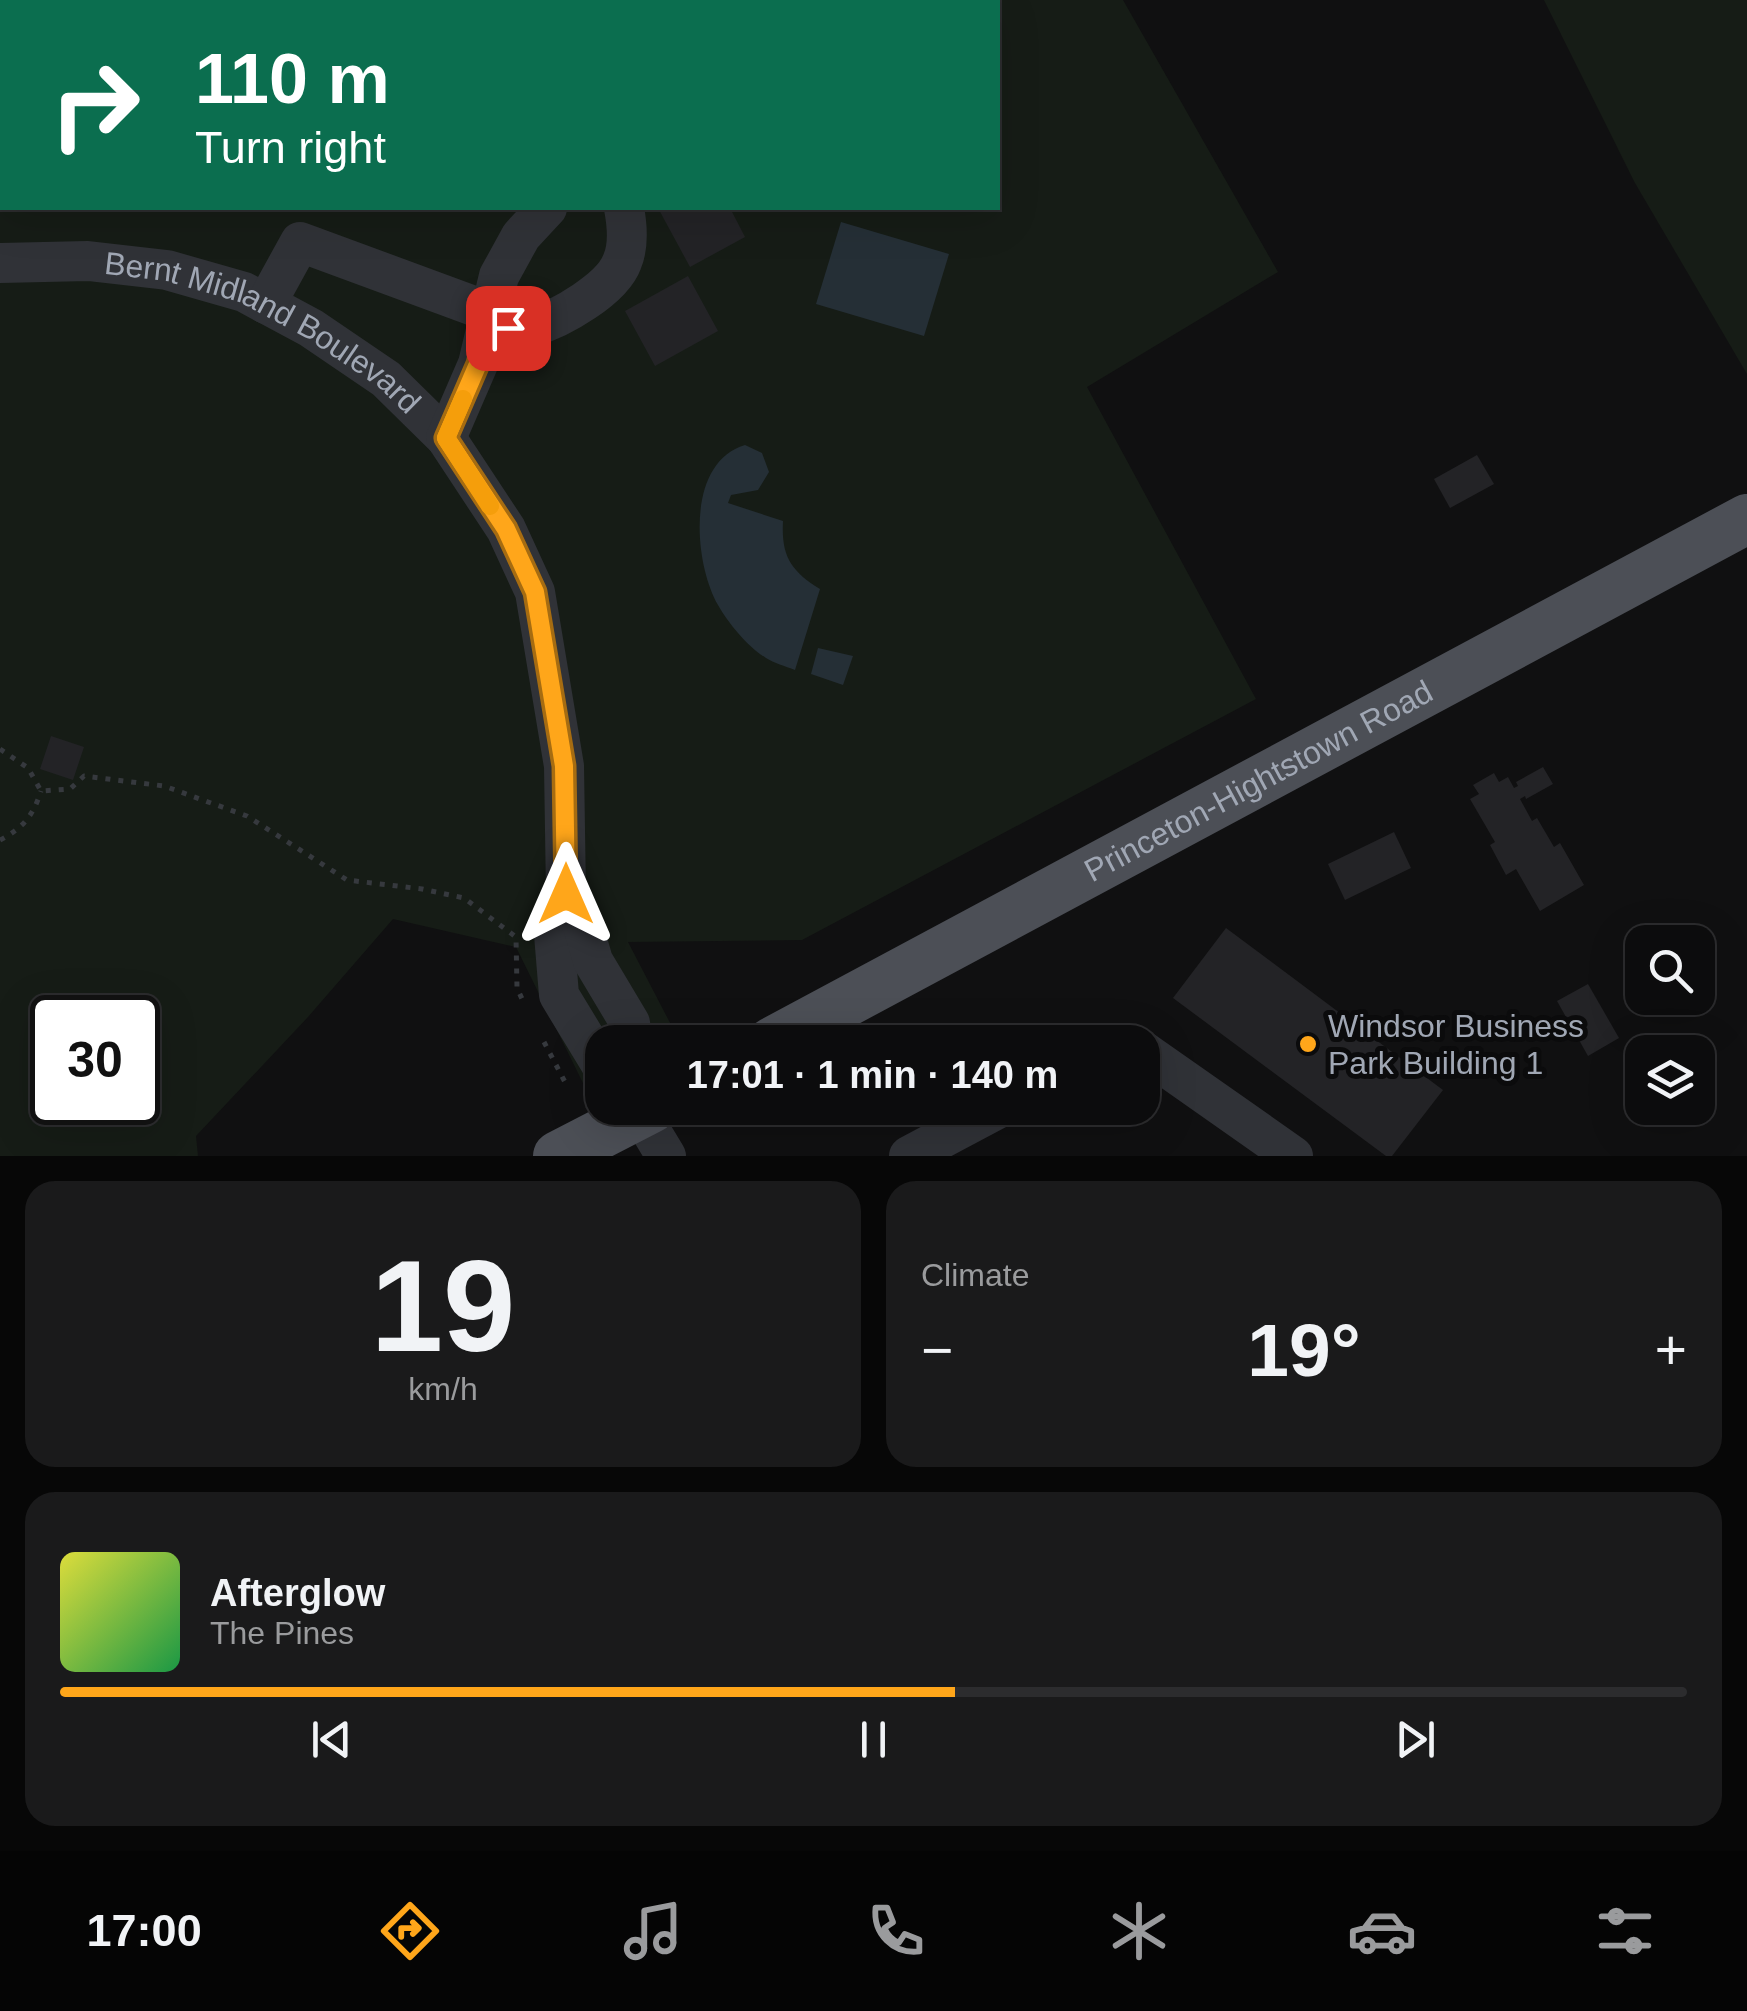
<!DOCTYPE html>
<html lang="en">
<head>
<meta charset="utf-8">
<style>
	:root { --surface:#0c0c0d; --page:#1a1a1b; --text:#f1f3f6; --muted:#9a9b9d; --line:#2c2c2e; --accent:#ffa61a }
	body { margin:0; font-family:Helvetica,sans-serif; background:var(--page); color:var(--text); height:100vh; display:flex; flex-direction:column; font-size:38px; white-space:nowrap }
	* { box-sizing:border-box; margin:0 }
	p { font-size:32px; color:var(--muted) }
	.icon { flex:none; width:55px; height:55px; fill:none; stroke:currentColor; stroke-width:2; stroke-linecap:round; stroke-linejoin:round }
	.map { position:relative; height:1156px; overflow:hidden }
	.sheet { display:flex; flex-direction:column; gap:25px; padding:25px; background:#070707; flex:1 }
	.sheet>* { flex:none }
	.guide { position:absolute; left:0px; top:0px; width:1000px; height:210px; box-shadow:0 10px 40px #0002,0 0 0 2px var(--line); background:#0b6e4f; color:#fff; overflow:hidden }
	.fabs { position:absolute; left:1625px; top:925px; display:grid; gap:20px }
	.fabs a { display:grid; place-items:center; width:90px; height:90px; border-radius:20px; background:var(--surface); box-shadow:0 10px 40px #0002,0 0 0 2px var(--line); font-size:50px }
	.speed { position:absolute; left:30px; top:995px; display:flex; gap:20px; font-size:50px; font-weight:700; text-align:center }
	.speed>* { display:grid; place-content:center; width:130px; height:130px; border-radius:50%; background:var(--surface); box-shadow:0 10px 40px #0002,0 0 0 2px var(--line); line-height:1 }
	.speed .limit { border:5px solid #111; border-radius:15px; background:#fff; color:#111 }
	.pin { position:absolute; display:grid; place-items:center; width:85px; height:85px; color:#fff; margin:-42px; border-radius:20px; box-shadow:0 5px 15px #0006 }
	.me { position:absolute; width:110px; margin:-55px; rotate:0deg; stroke-linejoin:round; filter:drop-shadow(0 0 8px #0008) }
	.turn { display:flex; align-items:center; gap:35px; height:210px; padding:0 30px; font-size:45px }
	.turn .icon { width:130px; height:130px; stroke-width:2.5 }
	.turn b { display:block; font-size:70px; line-height:85px }
	.big { font-size:75px; font-weight:700; line-height:1.1 }
	.sheet .tile { flex:1; display:flex; flex-direction:column; justify-content:center; gap:15px; min-width:0; padding:0 35px; border-radius:30px; background:var(--page) }
	.sheet .dial { align-items:center; gap:0 }
	.dial b { font-size:130px; line-height:1 }
	.song { display:flex; align-items:center; gap:30px }
	.cover { width:120px; height:120px; border-radius:15px; background:linear-gradient(135deg,hsl(60 70% 55%),hsl(140 70% 35%)) }
	.played { height:10px; border-radius:5px; background:linear-gradient(90deg,var(--accent) 55%,var(--line) 55%) }
	.keys { display:flex; justify-content:space-around; direction:ltr }
	.heat { display:flex; justify-content:space-between; align-items:center; font-size:55px; direction:ltr }
	.sheet .tiles { flex:1; display:grid; gap:25px; grid-template-columns:1fr 1fr }
	.tile:last-child { grid-column:span 2 }
	.trip { position:absolute; left:585px; top:1025px; width:575px; height:100px; border-radius:30px; background:var(--surface); box-shadow:0 10px 40px #0002,0 0 0 2px var(--line); font-weight:700; line-height:100px; text-align:center }
	.menu { display:flex; height:160px; justify-content:space-around; align-items:center; background:#050505; color:var(--muted) }
	.menu .icon { width:70px; height:70px }
	.menu .current { color:var(--accent) }
	.menu b { font-size:45px; color:var(--text) }
	.map>svg:first-child { display:block }
	.green { fill:#161c16; fill-rule:evenodd }
	.water { fill:#252f36 }
	.building { fill:#232326 }
	.lines { fill:none; stroke-linecap:round; stroke-linejoin:round }
	.path { stroke:#36393e; stroke-width:5; stroke-dasharray:5 8; stroke-linecap:butt }
	.minor { stroke:#303237; stroke-width:40 }
	.major { stroke:#4c4f56; stroke-width:50 }
	.route-casing { stroke:#a66c11; stroke-width:25 }
	.route { stroke:#ffa61a; stroke-width:18 }
	.slow { stroke:#f59e0b; stroke-width:18 }
	.poi-dot { fill:#ffa61a; stroke:#0b0b0c; stroke-width:4 }
	.labels { text-anchor:middle; dominant-baseline:central; stroke-width:10; stroke-linejoin:round; paint-order:stroke }
	.street-label { font-size:32px; fill:#a0a7b4; stroke:#0b0b0c }
	.poi-label { font-size:32px; fill:#a0a7b4; stroke:#0b0b0c; text-anchor:start }
</style>
</head>
<body>
<div class="map">
<svg width="1747" height="1156" viewBox="0 0 1747 1156">
	<rect width="100%" height="100%" fill="#101011"/>
	<g class="green">
		<path d="M0,0H1123L1278,272L1087,387L1256,699L802,940L628,942L680,1042H602V1108L609,1136L516,947L393,919L308,1017L196,1136L198,1156H0ZM2,2H998V208H2ZM52,1018H138V1102H52Z"/>
		<path d="M1544,0H1747V374L1635,183Z"/>
	</g>
	<g class="water">
		<path d="M841,222L949,254L924,336L816,304Z"/>
		<path d="M745,445L762,453L769,472L758,490L731,495L728,503L783,521C781,556 791,571 820,589L795,670C785,666 774,663 766,658C748,647 728,623 718,605C694,563 685,463 745,445Z"/>
		<path d="M818,648L853,656L843,685L811,674Z"/>
	</g>
	<g class="building">
		<path d="M658,208H730L745,237L690,267Z"/>
		<path d="M688,276L718,331L655,366L625,311Z"/>
		<path d="M1477,455L1494,484L1450,508L1434,479Z"/>
		<path d="M51,736L84,747L73,780L40,769Z"/>
		<path d="M1543,767L1553,784L1526,799L1525,796L1520,799L1532,821L1537,818L1554,847L1560,843L1584,885L1540,911L1516,869L1506,875L1490,845L1495,842L1470,799L1479,794L1473,785L1494,773L1499,782L1508,777L1514,788L1518,786L1516,782Z"/>
		<path d="M1394,832L1411,868L1345,900L1328,864Z"/>
		<path d="M1226,928L1443,1090L1392,1156H1386L1173,998Z"/>
		<path d="M1588,984L1619,1038L1588,1056L1557,1001Z"/>
	</g>
	<g class="lines">
		<g class="path">
			<path d="M391,2L393,0"/>
			<path d="M0,187L2,186"/>
			<path d="M0,749L28,768L41,791L70,789L84,776L164,786L247,816L347,880L422,889L464,898L516,937L517,988L523,1001"/>
			<path d="M0,840C23,828 33,816 41,791"/>
			<path d="M544,1042L566,1084"/>
		</g>
		<g class="minor">
			<path d="M471,0L473,2"/>
			<path id="s1" d="M0,263L88,261L167,270L244,292L311,328L386,379L446,438L506,529L535,592L564,766L566,894L553,922L559,995L602,1066"/>
			<path d="M266,304L300,242L490,312"/>
			<path d="M486,330C501,329 519,330 534,326C560,319 612,289 622,262C629,246 627,224 624,208"/>
			<path d="M446,438L478,364L499,276L521,236L547,208"/>
			<path d="M566,894L583,926L593,961L630,1023L633,1042"/>
			<path d="M1142,1050L1293,1156"/>
			<path d="M637,1108L666,1156"/>
			<path d="M909,1156L999,1108"/>
		</g>
		<g class="major">
			<path id="s2" d="M772,1042L1747,519"/>
			<path d="M558,1156L651,1108"/>
		</g>
	</g>
	<g class="lines">
		<defs>
			<path id="route" d="M508,328L486,330L478,364L446,438L506,529L535,592L564,766L566,894"/>
		</defs>
		<use href="#route" class="route-casing"/>
		<use href="#route" class="route"/>
		<path class="slow" d="M463,399L446,438L490,506"/>
	</g>
	<circle class="poi-dot" cx="1308" cy="1044" r="10"/>
	<g class="labels">
		<g class="street-label">
			<text stroke="none"><textPath href="#s1" startOffset="280">Bernt Midland Boulevard</textPath></text>
			<text stroke="none"><textPath href="#s2" startOffset="552">Princeton-Hightstown Road</textPath></text>
		</g>
		<g class="poi-label">
			<text x="1328" y="1026">Windsor Business<tspan x="1328" dy="37">Park Building 1</tspan></text>
		</g>
	</g>
</svg>
<div class="fabs">
<a><svg class="icon" aria-label="search" viewBox="0 0 24 24"><circle cx="10" cy="10" r="6"/><path d="M15 15l6 6"/></svg></a>
<a><svg class="icon" aria-label="layers" viewBox="0 0 24 24"><path d="M12 4l9 5-9 5-9-5zM3 14l9 5 9-5"/></svg></a>
</div>
<div class="speed"><div class="limit">30</div></div>
<div class="pin" style="left:508px;top:328px;background:#d93025"><svg class="icon" aria-label="arrive" viewBox="0 0 24 24"><path d="M6 21V4h12l-3 4 3 4H6"/></svg></div>
<svg class="me" style="left:566px;top:894px" viewBox="-20 -20 40 40"><path d="M0-17L14 15 0 8-14 15z" fill="#ffa61a" stroke="#fff" stroke-width="4"/></svg>
<div class="trip">17:01 · 1 min · 140 m</div>
<div class="guide">
<div class="turn"><svg class="icon" aria-label="right" viewBox="0 0 24 24"><path d="M7 20v-9h11M14 6l5 5-5 5"/></svg><div><b>110 m</b>Turn right</div></div>
</div>
</div>
<section class="sheet">
<div class="tiles">
<div class="tile dial"><b>19</b><p>km/h</p></div>
<div class="tile"><p>Climate</p>
<div class="heat"><a>−</a><b class="big">19°</b><a>+</a></div>
</div>
<div class="tile">
<div class="song"><i class="cover"></i><div><b>Afterglow</b><p>The Pines</p></div></div>
<div class="played"></div>
<div class="keys"><svg class="icon" aria-label="previous" viewBox="0 0 24 24"><path d="M18 5L8 12l10 7zM5 5v14"/></svg><svg class="icon" aria-label="pause" viewBox="0 0 24 24"><path d="M8 5v14M16 5v14"/></svg><svg class="icon" aria-label="next" viewBox="0 0 24 24"><path d="M6 5l10 7-10 7zM19 5v14"/></svg></div>
</div>
</div>
</section>
<nav class="menu">
<b>17:00</b>
<svg class="icon current" aria-label="directions" viewBox="0 0 24 24"><path d="M12 3l9 9-9 9-9-9zM9 14v-3h6M13 9l2 2-2 2"/></svg>
<svg class="icon" aria-label="music" viewBox="0 0 24 24"><path d="M9 18V5l10-2v13"/><circle cx="6" cy="18" r="3"/><circle cx="16" cy="16" r="3"/></svg>
<svg class="icon" aria-label="phone" viewBox="0 0 24 24"><path d="M5 4h4l2 5-3 2q2 4 5 5l2-3 5 2v4C11 20 4 13 5 4z"/></svg>
<svg class="icon" aria-label="climate" viewBox="0 0 24 24"><path d="M12 3v18M4 7l16 10M4 17L20 7"/></svg>
<svg class="icon" aria-label="car" viewBox="0 0 24 24"><path d="M5 17H2v-5l4-1 3-4h7l3 4 3 1v5h-3M9 17h6M6 11h13"/><circle cx="7" cy="17" r="2"/><circle cx="17" cy="17" r="2"/></svg>
<svg class="icon" aria-label="filters" viewBox="0 0 24 24"><path d="M4 7h16M4 17h16"/><circle cx="9" cy="7" r="2"/><circle cx="15" cy="17" r="2"/></svg>
</nav>
</body>
</html>
